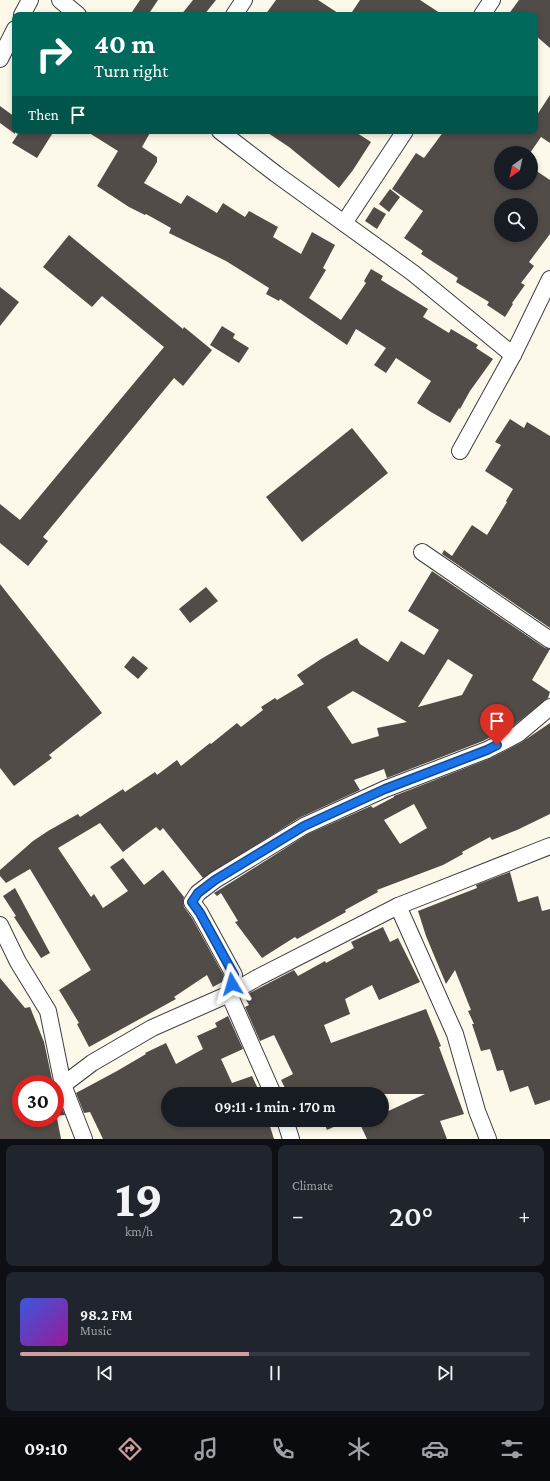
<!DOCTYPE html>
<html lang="en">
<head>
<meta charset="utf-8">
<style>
	:root { --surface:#171b24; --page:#20242c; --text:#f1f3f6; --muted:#9ea1a6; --line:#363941; --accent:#d09ea0 }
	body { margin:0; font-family:"Crimson Pro",serif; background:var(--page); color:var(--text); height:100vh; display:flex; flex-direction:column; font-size:15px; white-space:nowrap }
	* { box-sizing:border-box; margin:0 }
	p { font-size:13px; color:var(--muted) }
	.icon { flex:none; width:22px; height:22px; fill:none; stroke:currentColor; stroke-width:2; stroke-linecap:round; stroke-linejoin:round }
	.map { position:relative; height:1139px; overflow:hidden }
	.drawer { display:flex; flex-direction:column; gap:6px; padding:6px; background:#0d0f14; flex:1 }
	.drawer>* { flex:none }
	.top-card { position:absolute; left:12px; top:12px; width:526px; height:122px; border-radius:8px; box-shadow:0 2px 6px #0003; background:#00695c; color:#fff; overflow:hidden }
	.needle { width:26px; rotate:213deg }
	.buttons { position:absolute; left:494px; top:146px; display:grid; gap:8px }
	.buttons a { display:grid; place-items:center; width:44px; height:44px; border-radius:50%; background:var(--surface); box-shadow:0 2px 6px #0003; font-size:20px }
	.speed { position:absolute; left:12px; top:1075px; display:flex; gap:8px; font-size:20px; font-weight:700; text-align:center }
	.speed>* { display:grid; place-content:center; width:52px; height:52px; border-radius:50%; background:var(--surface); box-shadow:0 2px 6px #0003; line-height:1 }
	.speed .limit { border:6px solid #d22; background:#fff; color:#111 }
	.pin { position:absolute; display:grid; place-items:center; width:34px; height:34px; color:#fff; margin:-41px -17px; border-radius:50% 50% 50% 0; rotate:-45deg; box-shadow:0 0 4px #0007 }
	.pin .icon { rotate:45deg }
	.me { position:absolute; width:44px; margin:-22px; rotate:353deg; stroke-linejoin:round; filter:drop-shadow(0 0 3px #0008) }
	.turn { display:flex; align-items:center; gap:14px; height:84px; padding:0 16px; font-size:18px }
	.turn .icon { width:52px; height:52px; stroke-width:2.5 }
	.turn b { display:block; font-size:28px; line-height:34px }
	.then { display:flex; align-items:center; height:38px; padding:0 16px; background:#0003; gap:8px; font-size:15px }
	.big { font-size:30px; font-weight:600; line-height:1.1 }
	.drawer .card { flex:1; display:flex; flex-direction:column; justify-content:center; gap:6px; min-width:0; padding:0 14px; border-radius:8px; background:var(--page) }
	.drawer .dial { align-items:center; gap:0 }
	.dial b { font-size:52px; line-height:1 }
	.song { display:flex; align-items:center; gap:12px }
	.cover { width:48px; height:48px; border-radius:6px; background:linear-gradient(135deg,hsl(230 70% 55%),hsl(300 70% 35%)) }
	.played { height:4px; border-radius:2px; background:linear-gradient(90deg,var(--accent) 45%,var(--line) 45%) }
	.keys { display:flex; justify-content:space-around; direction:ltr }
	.heat { display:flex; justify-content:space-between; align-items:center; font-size:22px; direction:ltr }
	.drawer .tiles { flex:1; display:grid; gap:6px; grid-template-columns:1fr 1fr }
	.card:last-child { grid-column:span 2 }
	.trip { position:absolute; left:161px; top:1087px; width:228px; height:40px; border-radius:20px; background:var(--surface); box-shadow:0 2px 6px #0003; font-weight:600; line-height:40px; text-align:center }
	.tabs { display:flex; height:64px; justify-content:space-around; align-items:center; background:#090b0e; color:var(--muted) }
	.tabs .icon { width:28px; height:28px }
	.tabs .on { color:var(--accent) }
	.tabs b { font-size:18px; color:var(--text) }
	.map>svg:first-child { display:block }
	.building { fill:#514c48; fill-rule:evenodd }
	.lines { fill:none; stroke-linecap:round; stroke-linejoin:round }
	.minor-casing { stroke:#3d3d3d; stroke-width:18 }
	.minor { stroke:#fff; stroke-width:16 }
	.route-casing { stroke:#114b97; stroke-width:10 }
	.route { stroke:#1a73e8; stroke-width:7 }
</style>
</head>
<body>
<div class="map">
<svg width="550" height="1139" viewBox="0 0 550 1139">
	<rect width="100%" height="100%" fill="#fcf9ea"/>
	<g class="building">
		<path d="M140,0H158L148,15H130Z"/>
		<path d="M193,0H216L204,15H181Z"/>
		<path d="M276,0H318L341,15H265Z"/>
		<path d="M360,0H420L443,15H350Z"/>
		<path d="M519,0H550V48L535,35V15H508Z"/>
		<path d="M550,95V143L541,137L530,153H501V183H531V170L532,168L550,180V234L529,262L534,266L521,283L525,285L512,303L513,304L505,317L487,305L489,302L456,282L458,278L421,254L423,251L404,238L423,211L392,189L416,153L424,158L444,131H535V118ZM501,205H531V235H501Z"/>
		<path d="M0,106L15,117V134L0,123Z"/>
		<path d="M20,131H54L37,158L12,143Z"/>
		<path d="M86,131H151L142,147L157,157V162L144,183L181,204L187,195L217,213L223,203L245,217L249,211L278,227L273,237L301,254L312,232L335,245L323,268L326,270L309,298L341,320L366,283L364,281L371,269L383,276L381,280L428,309L423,317L449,333L451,329L478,345L476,348L493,359L470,391L460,409L459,408L450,423L431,412L417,403L431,381L396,358L386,373L374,365L386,348L356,329L347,345L280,299L279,301L266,294L269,288L226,261L169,233L171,228L146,214L145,215L129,207L97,186L118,151Z"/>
		<path d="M265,131H354L371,142L353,170L339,188L289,147Z"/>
		<path d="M390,189L400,197L389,212L379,204Z"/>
		<path d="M374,207L386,214L377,229L365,221Z"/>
		<path d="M69,235L183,329L184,327L212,350L183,386L174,378L43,537L48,541L28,566L0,543V504L20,520L164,347L102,296L92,307L43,267Z"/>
		<path d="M0,287L19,302L0,326Z"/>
		<path d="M222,326L235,334L233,338L249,348L239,363L210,345Z"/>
		<path d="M510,419L524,428L527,422L550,436V628L442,554L444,550L452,556L472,525L487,535L507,502L506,501L513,489L485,471L501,445L495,442Z"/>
		<path d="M352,428L388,473L302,542L266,497Z"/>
		<path d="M432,571L545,648L550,649L532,680L550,692L548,698L513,726L483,741L387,778L384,769L354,780L360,790L299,818L203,878L163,828L160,831L156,827L123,852L100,823L58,848L91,897L94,894L103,908L128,891L110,867L123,858L144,885L163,870L184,897L183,902L184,907L192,918L224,976L222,982L213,987L207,975L174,997L176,999L89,1047L77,1024L79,1023L59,990L91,970L30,869L6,883L0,876V870L33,841L48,831L78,814L80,817L123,789L125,792L155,772L157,775L177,760L181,766L210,743L211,744L237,723L241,727L263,710L261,707L275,698L277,700L304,684L297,675L321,659L357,638L360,644L388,662L401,641L424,655L439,630L408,611ZM448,659L473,675L462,695L418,707ZM353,691L407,722L377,728L379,736L352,744L327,707Z"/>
		<path d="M0,584L102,713L49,755L52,758L14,786L0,768Z"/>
		<path d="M206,587L218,601L190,623L179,609Z"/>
		<path d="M133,656L148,668L138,679L124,667Z"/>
		<path d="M550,723V814L517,830L492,840L490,837L462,852L463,854L443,865L377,890L378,892L345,910L346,912L297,939L295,937L262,958L235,922L238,921L221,893L217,896L214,893L308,834L371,806L373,808L394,797V796L491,758L522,742ZM414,804L427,828L400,844L384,820Z"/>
		<path d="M510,872L518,902L538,896L542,911L550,909V1100L535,1105L528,1086L510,1092L503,1070L497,1071L490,1049L481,1051L472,1024H474L468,1011L471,1010L455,970L446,984L426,936L418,911L477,888L476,885Z"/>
		<path d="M15,888L50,953L41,958L14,917L16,916L3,896Z"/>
		<path d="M383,927L390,942L398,938L420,982L379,1000L372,985L345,999L350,1014L324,1025L331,1043L426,1009L441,1046L439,1047L464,1114L440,1121L447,1139H367L360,1124L369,1120H382V1114L425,1094H288L281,1080L293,1074L274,1035L260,1041L245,1007L249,1005L244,996L294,970L298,976L325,961L326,963L354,948L351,942Z"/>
		<path d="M0,978L25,1008L30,1007L44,1042L53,1084H21V1118H57L61,1139H0Z"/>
		<path d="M228,1016L243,1049L221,1059L232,1083L252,1076L259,1091L252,1094H168V1120H268L274,1139H103L90,1112L84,1113L76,1093L117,1071L146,1054L145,1053L166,1043L176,1064L203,1049L197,1036L217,1027L215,1023Z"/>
		<path d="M55,1091L65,1115L55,1116Z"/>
		<path d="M301,1120H319L303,1126Z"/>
		<path d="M323,1120H339L340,1124L327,1130Z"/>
	</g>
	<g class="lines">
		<defs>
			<g id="minor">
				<path d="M60,0L78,15"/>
				<path d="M22,15L30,0"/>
				<path d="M234,15L244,0"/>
				<path d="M482,15L492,0"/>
				<path d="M0,59L15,29"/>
				<path d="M220,131L276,174L413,273L513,355"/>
				<path d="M344,223L405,131"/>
				<path d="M460,451L513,355L550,279"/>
				<path d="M422,552L550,640"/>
				<path d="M398,906L455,1034L477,1111L488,1139"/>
				<path d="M0,925L18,962L48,1011L63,1085L84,1139"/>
				<path d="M63,1085L92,1063L152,1028L229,994L257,978L398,906L550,846"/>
				<path d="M273,1094L229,994L234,975L200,913L192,902L198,893L215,880L304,826L385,789L487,750L518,734L550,707"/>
				<path d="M285,1120L291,1139"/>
			</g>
		</defs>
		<use href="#minor" class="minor-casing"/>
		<use href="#minor" class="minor"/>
	</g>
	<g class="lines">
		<defs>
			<path id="route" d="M232,984L234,975L200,913L192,902L198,893L215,880L304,826L385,789L487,750L497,745"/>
		</defs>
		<use href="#route" class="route-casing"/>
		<use href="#route" class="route"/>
	</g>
</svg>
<div class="buttons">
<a><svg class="needle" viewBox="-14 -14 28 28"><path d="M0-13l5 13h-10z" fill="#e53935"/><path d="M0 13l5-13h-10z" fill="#9ea1a6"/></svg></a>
<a><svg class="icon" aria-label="search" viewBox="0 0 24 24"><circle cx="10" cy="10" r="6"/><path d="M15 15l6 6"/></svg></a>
</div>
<div class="speed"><div class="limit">30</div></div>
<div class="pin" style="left:497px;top:745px;background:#d93025"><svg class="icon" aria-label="arrive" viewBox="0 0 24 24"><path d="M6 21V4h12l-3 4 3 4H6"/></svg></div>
<svg class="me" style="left:232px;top:984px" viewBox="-20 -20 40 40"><path d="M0-17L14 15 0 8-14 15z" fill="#1a73e8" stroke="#fff" stroke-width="4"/></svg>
<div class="trip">09:11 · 1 min · 170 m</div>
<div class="top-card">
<div class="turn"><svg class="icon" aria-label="right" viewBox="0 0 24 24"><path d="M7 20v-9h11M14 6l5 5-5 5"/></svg><div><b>40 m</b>Turn right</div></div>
<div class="then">Then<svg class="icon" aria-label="arrive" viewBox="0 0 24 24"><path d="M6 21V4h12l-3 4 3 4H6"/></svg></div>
</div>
</div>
<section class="drawer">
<div class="tiles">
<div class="card dial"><b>19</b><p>km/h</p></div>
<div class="card"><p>Climate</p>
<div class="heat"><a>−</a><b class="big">20°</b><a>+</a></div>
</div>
<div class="card">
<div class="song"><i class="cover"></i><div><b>98.2 FM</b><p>Music</p></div></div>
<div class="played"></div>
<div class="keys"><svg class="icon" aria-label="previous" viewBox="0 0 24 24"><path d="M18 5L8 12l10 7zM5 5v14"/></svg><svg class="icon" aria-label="pause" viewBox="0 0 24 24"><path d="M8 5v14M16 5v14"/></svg><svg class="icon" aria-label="next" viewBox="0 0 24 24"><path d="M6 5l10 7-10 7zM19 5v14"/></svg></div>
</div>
</div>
</section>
<nav class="tabs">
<b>09:10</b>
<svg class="icon on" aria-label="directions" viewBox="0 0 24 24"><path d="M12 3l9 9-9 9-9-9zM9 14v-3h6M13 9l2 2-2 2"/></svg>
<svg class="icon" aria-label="music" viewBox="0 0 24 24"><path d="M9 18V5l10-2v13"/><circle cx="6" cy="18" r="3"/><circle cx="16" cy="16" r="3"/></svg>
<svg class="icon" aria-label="phone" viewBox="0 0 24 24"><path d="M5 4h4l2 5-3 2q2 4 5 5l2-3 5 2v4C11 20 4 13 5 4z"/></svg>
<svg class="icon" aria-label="climate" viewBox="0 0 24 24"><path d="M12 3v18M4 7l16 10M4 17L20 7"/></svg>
<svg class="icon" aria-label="car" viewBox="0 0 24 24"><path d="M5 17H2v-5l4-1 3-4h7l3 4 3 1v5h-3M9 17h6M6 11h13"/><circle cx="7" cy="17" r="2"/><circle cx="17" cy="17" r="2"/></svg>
<svg class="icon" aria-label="filters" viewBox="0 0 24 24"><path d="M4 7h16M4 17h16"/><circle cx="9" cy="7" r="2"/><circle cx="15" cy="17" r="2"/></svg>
</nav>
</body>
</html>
